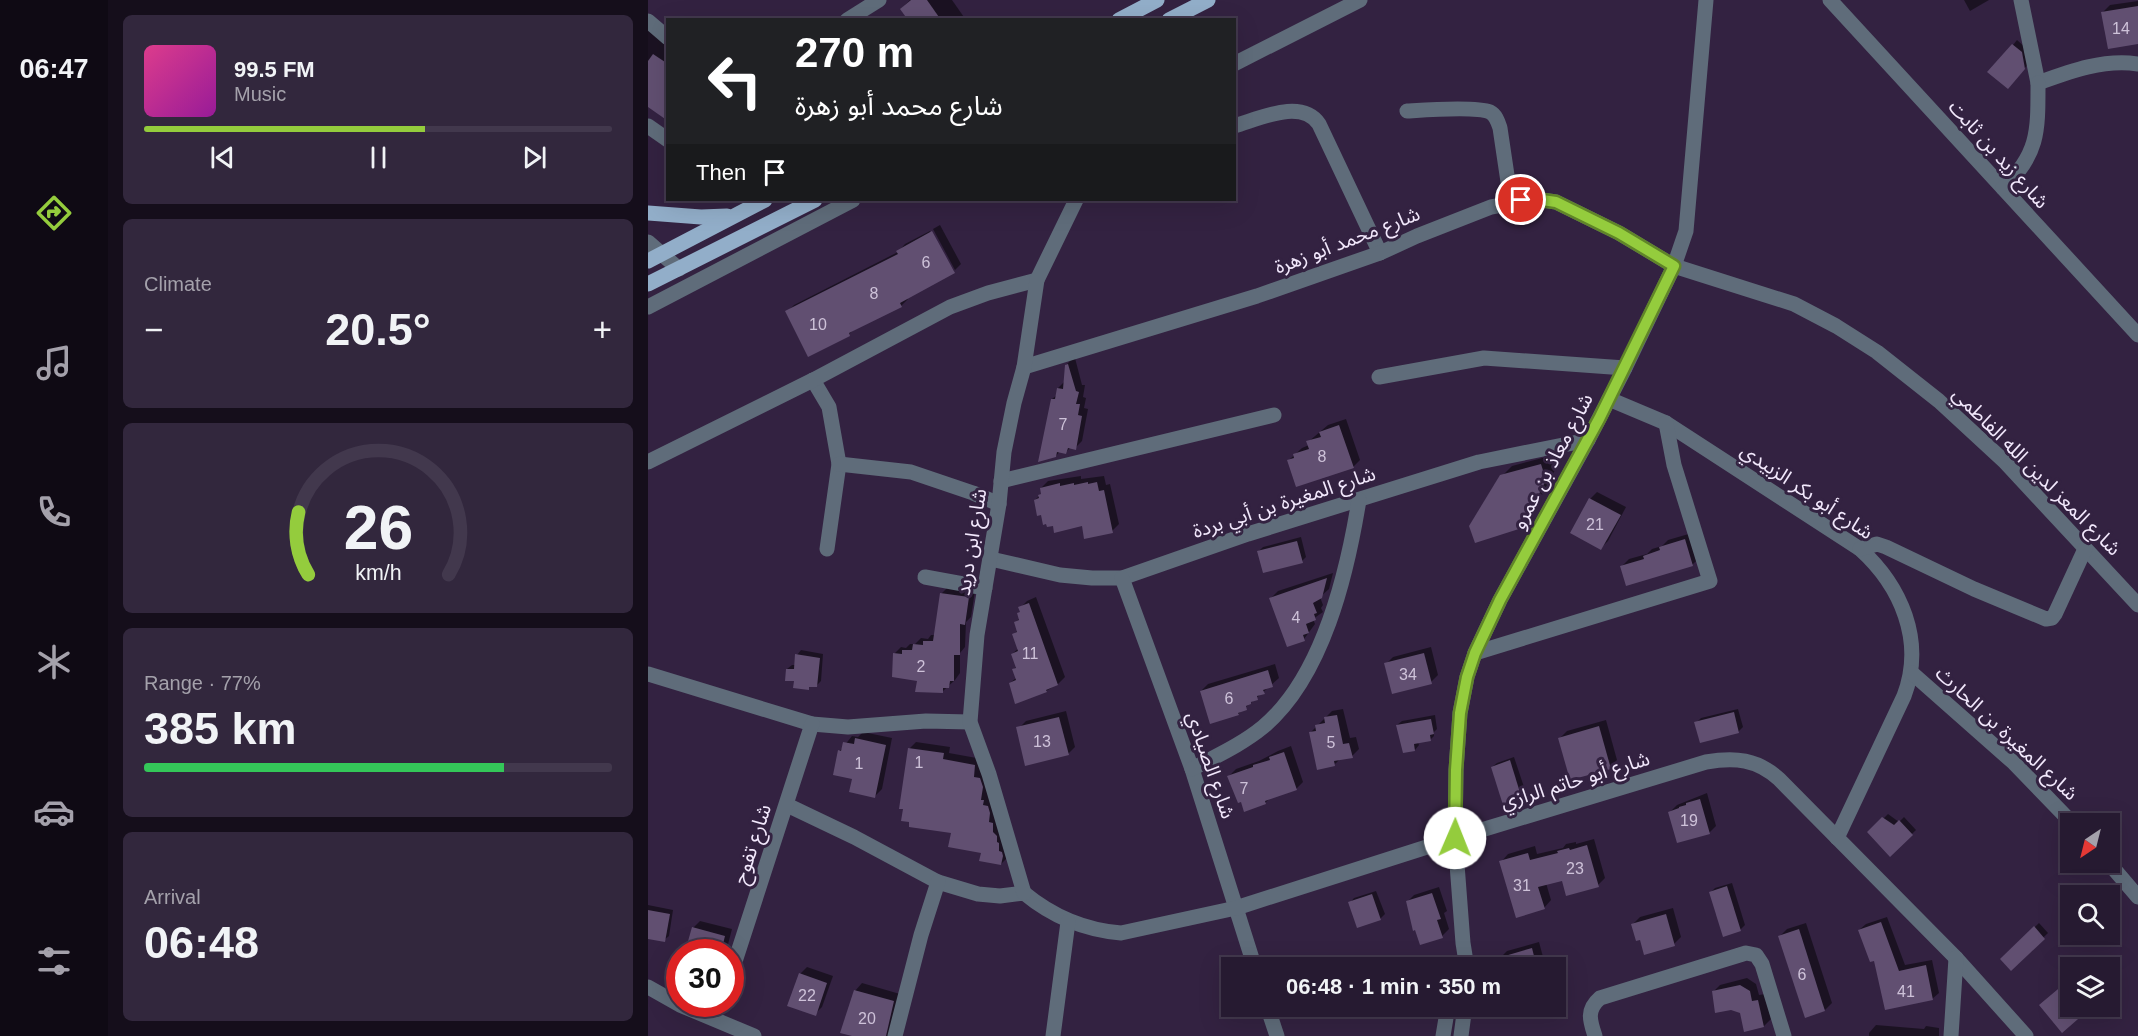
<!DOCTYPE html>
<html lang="en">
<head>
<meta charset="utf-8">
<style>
	:root { --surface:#261a31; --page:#32273d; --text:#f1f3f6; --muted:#a4a1ab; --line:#42384d; --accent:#94cc3d }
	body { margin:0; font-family:Arial,"Noto Sans Arabic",sans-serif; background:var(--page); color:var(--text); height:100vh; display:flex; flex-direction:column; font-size:22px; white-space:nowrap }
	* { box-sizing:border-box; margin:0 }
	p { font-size:20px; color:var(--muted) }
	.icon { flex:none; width:33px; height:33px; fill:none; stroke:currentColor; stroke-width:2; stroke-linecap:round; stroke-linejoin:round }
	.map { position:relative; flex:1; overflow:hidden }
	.sheet { display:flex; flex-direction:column; gap:15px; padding:15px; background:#150e1b; width:540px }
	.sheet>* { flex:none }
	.banner { position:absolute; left:18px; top:18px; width:570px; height:183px; border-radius:0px; box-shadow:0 6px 24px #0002,0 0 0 2px var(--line); background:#202124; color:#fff; overflow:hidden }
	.needle { width:39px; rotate:215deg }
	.controls { position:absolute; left:1412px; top:813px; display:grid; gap:12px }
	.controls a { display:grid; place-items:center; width:60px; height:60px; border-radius:0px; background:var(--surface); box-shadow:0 6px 24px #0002,0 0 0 2px var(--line); font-size:30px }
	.speed { position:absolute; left:18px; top:939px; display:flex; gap:12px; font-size:30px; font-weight:700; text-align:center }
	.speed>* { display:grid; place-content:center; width:78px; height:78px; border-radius:50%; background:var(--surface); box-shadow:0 6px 24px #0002,0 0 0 2px var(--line); line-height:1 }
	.speed .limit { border:9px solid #d22; background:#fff; color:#111 }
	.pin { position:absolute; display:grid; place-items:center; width:51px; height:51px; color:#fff; margin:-26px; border:3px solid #fff; border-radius:50%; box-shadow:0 2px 6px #0007 }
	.me { position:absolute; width:66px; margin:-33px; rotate:1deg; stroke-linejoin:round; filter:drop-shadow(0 0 4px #0008) }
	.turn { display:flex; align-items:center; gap:21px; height:126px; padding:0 30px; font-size:27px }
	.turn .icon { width:78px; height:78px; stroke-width:2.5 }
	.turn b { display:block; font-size:42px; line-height:51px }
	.then { display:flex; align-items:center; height:57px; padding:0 30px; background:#0003; gap:12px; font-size:22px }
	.big { font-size:45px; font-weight:700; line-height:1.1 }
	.sheet .card { flex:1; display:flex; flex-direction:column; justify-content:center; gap:9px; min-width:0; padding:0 21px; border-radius:9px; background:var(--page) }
	.sheet .dial { align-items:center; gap:0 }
	.dial svg { height:156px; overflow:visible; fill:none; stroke:var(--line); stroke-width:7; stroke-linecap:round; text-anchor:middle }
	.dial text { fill:var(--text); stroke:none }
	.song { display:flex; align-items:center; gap:18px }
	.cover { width:72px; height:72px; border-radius:9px; background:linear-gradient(135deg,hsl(330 70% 55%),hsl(300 70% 35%)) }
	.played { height:6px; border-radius:3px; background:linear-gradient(90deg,var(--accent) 60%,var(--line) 60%) }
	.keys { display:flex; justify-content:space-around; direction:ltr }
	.heat { display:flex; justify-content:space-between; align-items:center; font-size:33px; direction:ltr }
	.charge { height:9px; border-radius:4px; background:linear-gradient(90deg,#34c759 77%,var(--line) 0) }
	.trip { position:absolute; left:573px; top:957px; width:345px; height:60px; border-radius:0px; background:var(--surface); box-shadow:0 6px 24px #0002,0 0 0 2px var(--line); font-weight:700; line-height:60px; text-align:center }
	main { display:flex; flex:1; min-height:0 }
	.tab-bar { display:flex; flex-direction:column; width:108px; justify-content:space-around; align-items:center; background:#0f0a14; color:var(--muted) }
	.tab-bar .icon { width:42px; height:42px }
	.tab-bar .active { color:var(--accent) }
	.tab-bar b { font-size:27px; color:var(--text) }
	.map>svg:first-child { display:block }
	.shadow { fill:#0007 }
	.building { fill:#614f71 }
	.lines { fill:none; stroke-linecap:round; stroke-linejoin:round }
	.minor { stroke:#5f6c7a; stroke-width:15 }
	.major { stroke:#92aec9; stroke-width:15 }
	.route-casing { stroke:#608528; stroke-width:15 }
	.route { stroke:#94cc3d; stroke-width:10 }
	.labels { text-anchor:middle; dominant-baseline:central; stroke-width:6; stroke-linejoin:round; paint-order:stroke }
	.number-label { font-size:16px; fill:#cec2d9 }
	.street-label { font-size:20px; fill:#f2e8fc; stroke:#332241 }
</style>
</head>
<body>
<main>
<nav class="tab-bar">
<b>06:47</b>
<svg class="icon active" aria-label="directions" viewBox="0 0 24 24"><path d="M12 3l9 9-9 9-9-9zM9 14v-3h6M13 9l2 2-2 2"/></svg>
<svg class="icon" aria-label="music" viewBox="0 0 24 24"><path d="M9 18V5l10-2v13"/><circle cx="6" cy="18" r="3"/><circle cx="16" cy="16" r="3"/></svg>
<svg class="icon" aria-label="phone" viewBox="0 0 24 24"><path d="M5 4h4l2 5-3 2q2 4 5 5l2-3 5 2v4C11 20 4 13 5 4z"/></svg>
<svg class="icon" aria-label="climate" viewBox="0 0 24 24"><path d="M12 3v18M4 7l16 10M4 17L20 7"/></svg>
<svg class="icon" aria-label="car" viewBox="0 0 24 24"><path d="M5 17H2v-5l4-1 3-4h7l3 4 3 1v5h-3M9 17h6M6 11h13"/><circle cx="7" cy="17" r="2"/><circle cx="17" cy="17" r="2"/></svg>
<svg class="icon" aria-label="filters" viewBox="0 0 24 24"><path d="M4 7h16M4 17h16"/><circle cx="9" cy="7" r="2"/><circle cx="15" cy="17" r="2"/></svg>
</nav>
<section class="sheet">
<div class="card">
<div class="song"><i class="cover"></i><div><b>99.5 FM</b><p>Music</p></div></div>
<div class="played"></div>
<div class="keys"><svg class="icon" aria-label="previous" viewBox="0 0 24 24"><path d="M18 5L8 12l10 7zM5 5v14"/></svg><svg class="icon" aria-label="pause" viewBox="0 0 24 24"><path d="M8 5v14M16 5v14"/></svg><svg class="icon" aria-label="next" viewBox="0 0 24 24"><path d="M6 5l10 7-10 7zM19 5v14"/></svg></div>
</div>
<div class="card"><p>Climate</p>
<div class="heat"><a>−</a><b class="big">20.5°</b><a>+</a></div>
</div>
<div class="card dial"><svg viewBox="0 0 100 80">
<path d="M14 69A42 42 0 1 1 86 69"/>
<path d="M14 69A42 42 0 0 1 9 37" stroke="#94cc3d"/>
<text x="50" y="56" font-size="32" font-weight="700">26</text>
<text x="50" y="72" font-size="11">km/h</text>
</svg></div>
<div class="card"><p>Range · 77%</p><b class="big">385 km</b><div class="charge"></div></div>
<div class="card"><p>Arrival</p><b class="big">06:48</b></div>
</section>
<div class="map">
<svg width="1490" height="1036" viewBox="0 0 1490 1036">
	<rect width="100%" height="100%" fill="#332241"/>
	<g class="shadow">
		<path d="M262,0H304L318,20H262L253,9Z"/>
		<path d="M1316,0H1341L1322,11Z"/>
		<path d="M1490,1V42L1455,12L1462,5Z"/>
		<path d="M0,26L20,40V119L0,105Z"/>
		<path d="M1369,40L1378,48L1381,63L1364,83L1365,45Z"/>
		<path d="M292,225L313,264L307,270L285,229Z"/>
		<path d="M282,231L306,271L259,297L260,299L253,306L208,328L201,334L139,312L146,305L250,252L257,244Z"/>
		<path d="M425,358H427L434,385H437L435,397L438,398L436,408L440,409L434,441L427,448L423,447L418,452L412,451L408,456L404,399L409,395L410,388L417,381L418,365Z"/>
		<path d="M698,419L712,460L705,467L641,460L654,448L661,445L660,442L680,425Z"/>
		<path d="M902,456L907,470L883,516L873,526L854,476L864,466Z"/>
		<path d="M433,476V479L456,476L458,485L462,484L471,524L464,531L435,525L406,524L394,513L387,500L394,493L393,488L400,481Z"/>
		<path d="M949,492L978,507L960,541L953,548L924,532L942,499Z"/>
		<path d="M1044,533L1052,557L1045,564L979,584L974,566L981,559L999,554L1004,549L1014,546L1020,540Z"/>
		<path d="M653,537L658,557L654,561L611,551L615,547Z"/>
		<path d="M685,573L681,589L672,597L675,605L673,608L675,612L665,619L667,624L656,639L623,598L630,591Z"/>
		<path d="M300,587L327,591L323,617L318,622L317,647L312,653V673L307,680L295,691L270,680L246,654L253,647L258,648L262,644H267L273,638L280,639L283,635H287L293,594Z"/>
		<path d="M388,597L417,677L410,684L398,691L362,683L368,678L365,670L369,666L364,654L371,648L366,634L370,630L368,622L372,618V608L379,601Z"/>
		<path d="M783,647L790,675L783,682L738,664L745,657Z"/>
		<path d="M153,650L175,654L173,681L168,686H163L160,688L147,680L139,669L144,665H148L149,655Z"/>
		<path d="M627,664L631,678L590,714L553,691L560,684Z"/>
		<path d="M695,709L702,738L708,737L711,749L704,756L692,759L687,764L662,733L684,711Z"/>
		<path d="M1090,709L1095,727L1090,732L1048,723L1053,718Z"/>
		<path d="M418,711L427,747L420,754L371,728L378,721Z"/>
		<path d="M787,715L789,729L786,732V736L782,740L770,742L771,745L767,750L749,725L754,721Z"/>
		<path d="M958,720L969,760L962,767L912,738L919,731Z"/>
		<path d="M215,732L244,738L234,789L227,796L205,778L192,751L204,736L210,737Z"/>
		<path d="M268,742L302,747L301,753L334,759L341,780L339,793L342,794L360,857L353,864L304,831L261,749Z"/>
		<path d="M643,746L655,782L648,789L623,797L617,803L593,801L581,776L588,769L611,761L630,751Z"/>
		<path d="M866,757L878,793L874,797L856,803L844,767L849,763Z"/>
		<path d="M1059,793L1068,826L1061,833L1022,812L1029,805Z"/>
		<path d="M1240,814L1251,822L1256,817L1268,830L1242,855L1222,832Z"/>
		<path d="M946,839L957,878L950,885L915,879L898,883L903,900L896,908L853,862L860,854L887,846L889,854L915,848L918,844L928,842V844Z"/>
		<path d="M1084,883L1097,925L1092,930L1063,892L1067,888Z"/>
		<path d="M791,887L799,911L796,913L801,929L794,936L759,902L766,895Z"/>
		<path d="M728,891L737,914L732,919L702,903L706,898Z"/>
		<path d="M0,905L25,910L21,936L16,940L0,937Z"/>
		<path d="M1025,908L1033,937L1026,944L993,938L985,924L992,917Z"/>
		<path d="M1239,917L1257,965L1284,960L1291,993L1284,999L1227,959L1211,930L1218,924Z"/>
		<path d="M52,921L84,929L78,952H40L45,928Z"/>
		<path d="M1158,923L1184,1003L1177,1010L1132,936L1139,929Z"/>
		<path d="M1391,923L1400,933L1363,969L1354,959Z"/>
		<path d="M891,942L898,968L855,967L852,958L859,951Z"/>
		<path d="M159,967L185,976L174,1007L167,1014L152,974Z"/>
		<path d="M1099,978L1108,984L1111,995L1117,994L1123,1019L1116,1026L1093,1012L1065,992L1072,985Z"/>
		<path d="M214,983L252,994L244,1036H210L193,1032L207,991Z"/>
		<path d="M750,1006H789L753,1015Z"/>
		<path d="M1228,1025L1276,1029L1278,1026L1291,1028V1036H1221V1033Z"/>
	</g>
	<g class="building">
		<path d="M263,0H279L293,20H260L252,9Z"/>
		<path d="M1490,6V44L1460,49L1453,12Z"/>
		<path d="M1364,44L1374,52L1377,69L1360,89L1339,72Z"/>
		<path d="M5,54L20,64V121L0,107V61Z"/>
		<path d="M284,231L307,273L252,303L254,307L201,333L202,336L160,357L137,311L250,254L248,251Z"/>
		<path d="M420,364L428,391L431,392L428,404H432L430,415L434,416L428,450L420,448L418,454L409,452L408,457L390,462L403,399H407L409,388L415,389L417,365Z"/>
		<path d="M691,425L706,468L648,487L639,460L646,458L645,454L661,449L658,441L673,437L671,432Z"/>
		<path d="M893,464L898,480L874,528L827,543L821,526L852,475Z"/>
		<path d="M440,482V484L449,482L451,491L456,490L465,533L436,539L434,526L406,533L405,526L399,527L398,524L395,525L393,515L389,516L386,500L391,498L390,495L393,494L392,488L412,483V486L426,483V485Z"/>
		<path d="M941,498L973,515L953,550L922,533Z"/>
		<path d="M1037,539L1045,566L978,586L972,566L996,559L995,556L1012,550L1011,547Z"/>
		<path d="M649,541L655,563L615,573L609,551Z"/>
		<path d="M679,578L674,598L665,603L669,613L666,614L668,620L658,624L661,633L655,635L657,641L639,647L621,598Z"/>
		<path d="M292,593L321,597L317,625L312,624V655H306V681H302L301,688H295V693L267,692L269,681L244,677L245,653L254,654V650H264L265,644L275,645V641H285Z"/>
		<path d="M381,603L410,685L398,690L399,692L367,704L361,683L368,680L364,669L368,668L363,654L370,651L364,634L369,632L366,622L371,620L369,613L372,612L370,607Z"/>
		<path d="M776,653L784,684L744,694L736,663Z"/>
		<path d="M147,654L172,658L169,687H161V690L145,688L146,681H137L138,669H146Z"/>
		<path d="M620,670L625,687L615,690L617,694L609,696L610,700L603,702V704L598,706L599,710L590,713L591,715L562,724L552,691Z"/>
		<path d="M1086,712L1091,733L1052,743L1046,722Z"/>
		<path d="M689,715L695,744L701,743L705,758L686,761L687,766L669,770L661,732L668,731L667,725L677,723L676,717Z"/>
		<path d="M411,717L421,755L377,766L368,727Z"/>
		<path d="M783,719L786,734L782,735L783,741L766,744L767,751L755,753L748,725Z"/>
		<path d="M951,726L963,769L922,780L910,738Z"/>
		<path d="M207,738L238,745L227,798L201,792L204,779L185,775L190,750L193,751L195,742L206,744Z"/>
		<path d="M260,748L296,753L295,759L327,765L326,777L332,778L335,787L333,800H336L335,805L340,806L342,813L341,822L345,823V832L349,836V842L351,843V851L354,852L355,856L353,865L331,861L333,853L300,847L303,833L261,827V822L253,821L255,809H251Z"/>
		<path d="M636,752L649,790L617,801L618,804L596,812L593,802L590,803L579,776L605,767V765L622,760L621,757Z"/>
		<path d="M862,760L874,799L855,805L843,767Z"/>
		<path d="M1052,799L1062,834L1029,843L1020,812L1031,808V807L1038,805V803Z"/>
		<path d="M1234,817L1246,825L1251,820L1265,835L1242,857L1219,832Z"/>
		<path d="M939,845L951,887L918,896L914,881L890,887L897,909L868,918L851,861L880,853L882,860L910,853L909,851L921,848L922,850Z"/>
		<path d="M1079,886L1093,931L1075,937L1061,892Z"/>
		<path d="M784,893L793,919L789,920L795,938L772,945L767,930L765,931L758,901Z"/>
		<path d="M724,894L733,920L709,928L700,902Z"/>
		<path d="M0,910L22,914L17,942L0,939Z"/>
		<path d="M1018,914L1027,946L996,955L992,940L988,941L983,924Z"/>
		<path d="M1233,922L1251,971L1278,965L1285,1000L1237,1010L1226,961L1222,962L1210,930Z"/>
		<path d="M1386,926L1397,939L1363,971L1352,959Z"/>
		<path d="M44,927L77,936L73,952H37Z"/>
		<path d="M1151,929L1177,1011L1157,1018L1130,936Z"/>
		<path d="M884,948L889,968H853L850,958Z"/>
		<path d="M151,973L179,983L168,1016L139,1006Z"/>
		<path d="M1422,979V1006H1445L1414,1033L1391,1005Z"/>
		<path d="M1092,985L1102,991L1104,1001L1110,1000L1116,1027L1096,1032L1092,1013L1083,1010L1067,1013L1064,991Z"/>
		<path d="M206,990L246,1001L238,1036H204L192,1033Z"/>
	</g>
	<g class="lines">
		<g class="minor">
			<path d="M1182,0L1490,335"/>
			<path d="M1373,0L1390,83C1423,71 1455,59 1490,64"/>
			<path d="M199,20L231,0"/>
			<path d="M0,21L20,38"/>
			<path d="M586,64L712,0"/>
			<path d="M759,111C776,110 828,106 842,112C848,115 850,122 852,128L863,202"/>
			<path d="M0,126L20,140"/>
			<path d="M586,126C611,119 653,98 671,124L732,253"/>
			<path d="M1355,188C1391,154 1390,131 1390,83"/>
			<path d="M0,242L31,269"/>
			<path d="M0,307L205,200"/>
			<path d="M376,367L609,296L732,253L769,236L843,207L887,199L908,202L971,233L1026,266L1146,304L1188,326L1229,352L1291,401L1356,461L1490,605"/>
			<path d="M731,377L836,358L977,368"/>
			<path d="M165,380L181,407L191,464L179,549"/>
			<path d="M961,399L1018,423L1212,549C1253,586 1277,641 1256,696L1189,838"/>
			<path d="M0,462L165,380L302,307L340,293L389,280"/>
			<path d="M191,464L263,472L325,493L351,504"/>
			<path d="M353,481L626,415"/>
			<path d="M1212,549L1229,544L1238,547L1326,589L1398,619L1404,618L1407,614L1437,549"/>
			<path d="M343,559L412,575L444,578H474L600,534L831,462L940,440"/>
			<path d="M277,577L337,588"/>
			<path d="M474,578L544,769L607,968"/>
			<path d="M827,653L1062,581L1026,465L1018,423"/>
			<path d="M1264,673L1366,763L1425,824"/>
			<path d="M0,674L164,724L200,727L278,721L322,722"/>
			<path d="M544,769C568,756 593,745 615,727C675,677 699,574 711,500"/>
			<path d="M139,805L206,837L290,882L330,894L352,896L376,893C405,917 436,930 473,933L588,908L807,838L1058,762C1087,757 1109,759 1131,779L1308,958L1378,1036"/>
			<path d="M1460,862L1490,897"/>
			<path d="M376,893L341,774L322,722L329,635L351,504L356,452L366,403L376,367L389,280L428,200"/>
			<path d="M819,968L815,943L807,838L808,770L812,713L819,677L827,653L852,600L940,440L977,368L1026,266L1038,231L1058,0"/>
			<path d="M82,977L164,724"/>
			<path d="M0,987L32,1005L106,1036"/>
			<path d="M619,1006L629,1036"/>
			<path d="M247,1036L273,935L290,882"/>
			<path d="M405,1036L420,922"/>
			<path d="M795,1036L800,1006"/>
			<path d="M813,1036L817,1006"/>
			<path d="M947,1036C942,1021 938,1010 952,998L1098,953L1108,955L1114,964L1136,1036"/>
			<path d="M1303,1036L1308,958"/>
		</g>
		<g class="major">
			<path d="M471,20L509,0"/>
			<path d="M521,20L560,0"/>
			<path d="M0,213L53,217L79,216"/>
			<path d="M0,261L117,200"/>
			<path d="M0,284L167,200"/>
		</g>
	</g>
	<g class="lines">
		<defs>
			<path id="route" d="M807,838L808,770L812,713L819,677L827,653L852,600L951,419L1026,266L971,233L908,202L887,199L873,200"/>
		</defs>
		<use href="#route" class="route-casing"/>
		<use href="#route" class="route"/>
	</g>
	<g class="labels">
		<g class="number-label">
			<text x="1473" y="28">14</text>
			<text x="278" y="262">6</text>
			<text x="226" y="293">8</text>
			<text x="170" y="324">10</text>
			<text x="415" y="424">7</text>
			<text x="674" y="456">8</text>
			<text x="947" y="524">21</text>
			<text x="648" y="617">4</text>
			<text x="382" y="653">11</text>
			<text x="273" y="666">2</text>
			<text x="760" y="674">34</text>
			<text x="581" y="698">6</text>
			<text x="394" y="741">13</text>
			<text x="683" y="742">5</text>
			<text x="271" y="762">1</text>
			<text x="211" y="763">1</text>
			<text x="596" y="788">7</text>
			<text x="1041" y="820">19</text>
			<text x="927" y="868">23</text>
			<text x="874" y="885">31</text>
			<text x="1154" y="974">6</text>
			<text x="1258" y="991">41</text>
			<text x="159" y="995">22</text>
			<text x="219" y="1018">20</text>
		</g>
		<g class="street-label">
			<text transform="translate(1351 154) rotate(48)">شارع زيد بن ثابت</text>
			<text transform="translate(699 240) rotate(-21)">شارع محمد أبو زهرة</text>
			<text transform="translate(904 461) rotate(-62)">شارع معاذ بن عمرو</text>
			<text transform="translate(1389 471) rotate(45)">شارع المعز لدين الله الفاطمي</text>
			<text transform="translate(1159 491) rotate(34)">شارع أبو بكر الزبيدي</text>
			<text transform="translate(636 502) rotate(-18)">شارع المغيرة بن أبي بردة</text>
			<text transform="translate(323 542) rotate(-81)">شارع ابن دريد</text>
			<text transform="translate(1359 733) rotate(43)">شارع المغيرة بن الحارث</text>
			<text transform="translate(563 765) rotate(71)">شارع الصيادي</text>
			<text transform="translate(927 780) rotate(-17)">شارع أبو حاتم الرازي</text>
			<text transform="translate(104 844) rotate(-72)">شارع تفوح</text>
		</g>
	</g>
</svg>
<div class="controls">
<a><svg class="needle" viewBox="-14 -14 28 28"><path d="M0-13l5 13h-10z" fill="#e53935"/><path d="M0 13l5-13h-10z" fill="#a4a1ab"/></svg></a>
<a><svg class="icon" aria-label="search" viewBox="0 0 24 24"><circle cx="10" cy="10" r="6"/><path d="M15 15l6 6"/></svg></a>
<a><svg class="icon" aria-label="layers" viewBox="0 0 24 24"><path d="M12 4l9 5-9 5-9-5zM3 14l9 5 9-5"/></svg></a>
</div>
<div class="speed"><div class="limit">30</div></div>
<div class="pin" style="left:873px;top:200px;background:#d93025"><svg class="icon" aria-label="arrive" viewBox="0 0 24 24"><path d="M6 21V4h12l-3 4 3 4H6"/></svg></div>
<svg class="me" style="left:807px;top:838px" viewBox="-20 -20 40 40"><circle r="19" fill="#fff"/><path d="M0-13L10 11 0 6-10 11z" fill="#94cc3d"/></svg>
<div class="trip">06:48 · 1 min · 350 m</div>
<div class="banner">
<div class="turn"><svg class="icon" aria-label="left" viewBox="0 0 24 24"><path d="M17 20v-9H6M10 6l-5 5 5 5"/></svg><div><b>270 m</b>شارع محمد أبو زهرة</div></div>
<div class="then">Then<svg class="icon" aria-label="arrive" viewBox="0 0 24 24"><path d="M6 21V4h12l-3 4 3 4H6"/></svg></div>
</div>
</div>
</main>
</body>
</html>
